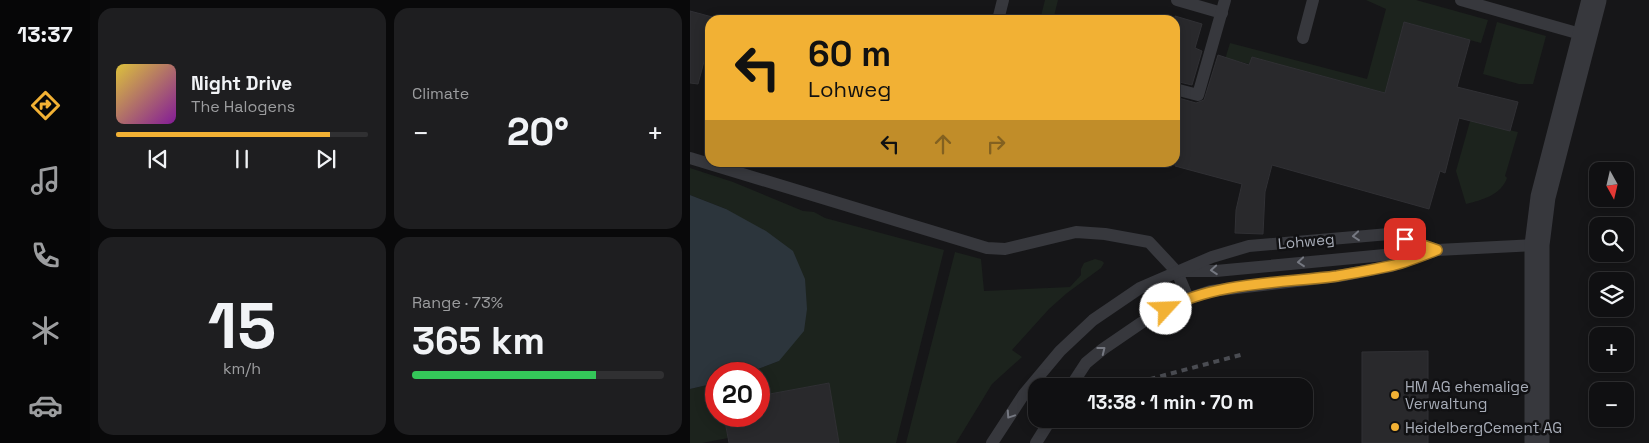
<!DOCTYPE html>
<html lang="en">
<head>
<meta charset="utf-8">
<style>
	:root { --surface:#101012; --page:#1e1e20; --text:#f1f3f6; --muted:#9c9d9f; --line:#303032; --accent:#f2b134 }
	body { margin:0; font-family:"Space Grotesk",sans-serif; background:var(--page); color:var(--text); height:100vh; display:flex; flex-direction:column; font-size:19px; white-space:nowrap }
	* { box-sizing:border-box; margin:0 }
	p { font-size:16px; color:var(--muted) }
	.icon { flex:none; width:28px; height:28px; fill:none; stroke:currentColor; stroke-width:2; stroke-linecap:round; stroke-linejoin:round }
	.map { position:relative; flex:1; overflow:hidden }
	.panel { display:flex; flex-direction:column; gap:8px; padding:8px; background:#09090a; width:600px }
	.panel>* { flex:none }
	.guide { position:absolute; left:15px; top:15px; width:475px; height:152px; border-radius:15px; box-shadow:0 2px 12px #0003,0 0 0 1px var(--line); background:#f2b134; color:#111; overflow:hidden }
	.needle { width:32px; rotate:172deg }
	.fabs { position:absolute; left:899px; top:162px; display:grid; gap:10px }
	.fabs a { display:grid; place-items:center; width:45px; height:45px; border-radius:10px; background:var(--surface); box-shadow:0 2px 12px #0003,0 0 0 1px var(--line); font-size:25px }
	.speed { position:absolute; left:15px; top:362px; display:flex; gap:10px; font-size:25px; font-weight:700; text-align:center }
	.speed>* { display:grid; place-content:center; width:65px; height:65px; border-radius:50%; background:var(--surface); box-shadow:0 2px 12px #0003,0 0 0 1px var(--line); line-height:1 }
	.speed .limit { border:8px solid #d22; background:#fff; color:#111 }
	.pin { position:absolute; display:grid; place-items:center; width:42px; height:42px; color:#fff; margin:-21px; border-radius:10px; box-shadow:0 2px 8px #0006 }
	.me { position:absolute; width:55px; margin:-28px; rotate:65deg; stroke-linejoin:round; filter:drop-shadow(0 0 4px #0008) }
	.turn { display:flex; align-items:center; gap:18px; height:105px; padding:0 20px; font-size:22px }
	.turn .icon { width:65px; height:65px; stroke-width:2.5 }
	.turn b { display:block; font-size:35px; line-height:42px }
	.lanes { display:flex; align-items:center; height:48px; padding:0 20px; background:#0003; justify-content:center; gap:25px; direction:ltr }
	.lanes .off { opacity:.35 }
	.big { font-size:38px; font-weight:600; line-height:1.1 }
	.panel .widget { flex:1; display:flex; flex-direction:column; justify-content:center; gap:8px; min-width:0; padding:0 18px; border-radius:15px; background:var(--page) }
	.panel .dial { align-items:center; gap:0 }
	.dial b { font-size:65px; line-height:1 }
	.song { display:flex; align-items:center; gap:15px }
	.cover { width:60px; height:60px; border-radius:8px; background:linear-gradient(135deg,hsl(50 70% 55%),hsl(290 70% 35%)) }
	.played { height:5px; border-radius:2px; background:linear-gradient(90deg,var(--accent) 85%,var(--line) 85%) }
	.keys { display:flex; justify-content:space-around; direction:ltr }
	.heat { display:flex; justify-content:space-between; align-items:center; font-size:28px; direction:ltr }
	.charge { height:8px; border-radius:4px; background:linear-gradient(90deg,#34c759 73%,var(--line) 0) }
	.panel .tiles { flex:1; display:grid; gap:8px; grid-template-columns:repeat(2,1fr) }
	.trip { position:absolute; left:338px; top:378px; width:285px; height:50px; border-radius:15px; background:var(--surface); box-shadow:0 2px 12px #0003,0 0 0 1px var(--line); font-weight:600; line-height:50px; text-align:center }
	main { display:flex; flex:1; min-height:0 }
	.dock { display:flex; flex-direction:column; width:90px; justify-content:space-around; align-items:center; background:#060607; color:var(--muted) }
	.dock .icon { width:35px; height:35px }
	.dock .on { color:var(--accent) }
	.dock b { font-size:22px; color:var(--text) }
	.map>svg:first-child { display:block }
	.green { fill:#1c231d }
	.water { fill:#2c353c }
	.building { fill:#29292c; stroke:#303034 }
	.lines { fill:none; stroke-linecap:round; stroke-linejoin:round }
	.lane { stroke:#37383d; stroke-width:12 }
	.street { stroke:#37383d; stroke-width:25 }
	.rail { stroke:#4a4c52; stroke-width:4; stroke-dasharray:6 5; stroke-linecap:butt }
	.oneway { stroke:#757881 }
	.route-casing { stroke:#9d7322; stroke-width:12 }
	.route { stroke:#f2b134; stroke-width:9 }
	.poi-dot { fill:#f2b134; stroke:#111113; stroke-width:2 }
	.labels { text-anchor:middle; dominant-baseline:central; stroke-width:5; stroke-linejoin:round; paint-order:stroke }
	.street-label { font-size:15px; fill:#a8adb8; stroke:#111113 }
	.poi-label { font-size:15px; fill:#a8adb8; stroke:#111113; text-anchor:start }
</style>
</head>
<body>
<main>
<nav class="dock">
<b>13:37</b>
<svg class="icon on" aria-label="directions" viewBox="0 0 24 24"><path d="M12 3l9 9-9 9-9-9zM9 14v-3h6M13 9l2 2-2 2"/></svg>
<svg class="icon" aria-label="music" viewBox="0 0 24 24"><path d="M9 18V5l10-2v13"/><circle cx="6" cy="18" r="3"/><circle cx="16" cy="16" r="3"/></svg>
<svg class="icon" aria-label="phone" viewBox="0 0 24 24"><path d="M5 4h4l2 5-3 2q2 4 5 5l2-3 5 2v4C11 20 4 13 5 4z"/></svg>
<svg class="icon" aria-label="climate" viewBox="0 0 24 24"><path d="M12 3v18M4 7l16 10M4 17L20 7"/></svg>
<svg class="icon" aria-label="car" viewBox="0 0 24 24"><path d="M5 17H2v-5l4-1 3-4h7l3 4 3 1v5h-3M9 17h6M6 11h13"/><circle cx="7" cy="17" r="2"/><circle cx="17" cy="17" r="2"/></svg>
</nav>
<section class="panel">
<div class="tiles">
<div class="widget">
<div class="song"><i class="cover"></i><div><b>Night Drive</b><p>The Halogens</p></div></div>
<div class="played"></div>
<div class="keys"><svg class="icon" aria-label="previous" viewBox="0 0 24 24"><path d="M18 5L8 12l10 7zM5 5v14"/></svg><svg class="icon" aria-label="pause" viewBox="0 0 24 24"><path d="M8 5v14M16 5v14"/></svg><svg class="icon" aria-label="next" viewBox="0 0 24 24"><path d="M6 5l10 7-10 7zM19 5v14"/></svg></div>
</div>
<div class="widget"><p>Climate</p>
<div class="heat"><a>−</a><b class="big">20°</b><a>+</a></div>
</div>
<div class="widget dial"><b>15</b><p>km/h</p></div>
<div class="widget"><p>Range · 73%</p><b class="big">365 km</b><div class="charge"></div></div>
</div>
</section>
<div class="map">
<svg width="959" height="443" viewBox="0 0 959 443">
	<rect width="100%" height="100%" fill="#161618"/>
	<g class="green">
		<path d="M355,0H368L363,20H350Z"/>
		<path d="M676,0H726L798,20L791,43L714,22L695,93L562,57L559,64L543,60L536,85L517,119L540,43L677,79L696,9Z"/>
		<path d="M807,22L856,36L843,84H829L793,74Z"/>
		<path d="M786,100L792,124L828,132L815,176L817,178C811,195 792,200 776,204L766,171Z"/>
		<path d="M0,168L43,182L113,211L124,212L135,218L254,250L206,443H149L139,383L69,396V374H55L89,361L36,209L0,195Z"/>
		<path d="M265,252L291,259L294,291L380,287L391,275V269L394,263L405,259L412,261L414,263L411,268L377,293L359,309L322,350L332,357L302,384L266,443H216Z"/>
		<path d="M26,383V416H34L38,438L12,443H0V389Z"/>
	</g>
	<path class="water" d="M0,195L36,209L76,231L103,251L115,279L117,309L114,331L89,361L55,374H26V383L0,389Z"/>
	<g class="building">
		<path d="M0,11L26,18L25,20H20V39L8,84L0,83Z"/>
		<path d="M485,16L512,24L505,48L512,51L502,85L485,81Z"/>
		<path d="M714,22L780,40L767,87L828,102L820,131L769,118L755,173L750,171L739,209L582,165L575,192L573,234L545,233L546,210L552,184L485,166V97L506,103L514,100L528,55L559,65L562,57L695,93Z"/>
		<path d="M738,351V443H672V352Z"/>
		<path d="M139,383L149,443H39L34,416H69V396Z"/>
	</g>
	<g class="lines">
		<g class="lane">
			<path d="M487,0L532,13"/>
			<path d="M771,0L894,35"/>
			<path d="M308,20L313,0"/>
			<path d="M613,38L623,0"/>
			<path d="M485,89L508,95L535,0"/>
			<path d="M0,158L297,248L315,249L386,232L415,234L459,242L487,272L498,298"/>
			<path d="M495,271H526L747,250L847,245"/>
			<path d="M381,386L396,363L413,349L451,323L488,302L521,291L649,276L701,266L747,250"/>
			<path d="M302,443L334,394L370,351L403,320L450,288L487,272L522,257L559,246L699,234L747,250"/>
			<path d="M346,443L361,419"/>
		</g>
		<path class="street" d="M847,443V245L853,197L904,0"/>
		<path class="rail" d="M449,382L554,354"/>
	</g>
	<defs><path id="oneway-chevron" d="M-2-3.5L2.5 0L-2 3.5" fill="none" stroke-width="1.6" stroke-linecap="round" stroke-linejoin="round" transform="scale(1.25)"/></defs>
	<g class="oneway">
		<use href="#oneway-chevron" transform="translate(666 236) rotate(175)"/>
		<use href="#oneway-chevron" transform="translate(611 262) rotate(175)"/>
		<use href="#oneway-chevron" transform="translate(524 270) rotate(176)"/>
		<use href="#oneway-chevron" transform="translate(412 350) rotate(-38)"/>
		<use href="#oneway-chevron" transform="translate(320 415) rotate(124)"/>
	</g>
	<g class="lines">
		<defs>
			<path id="route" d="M476,309C524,282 593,283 647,276C664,273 682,270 700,266C715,263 731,256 747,250L715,239"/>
		</defs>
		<use href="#route" class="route-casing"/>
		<use href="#route" class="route"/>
	</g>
	<g class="poi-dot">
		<circle cx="705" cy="395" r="5"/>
		<circle cx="705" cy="427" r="5"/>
	</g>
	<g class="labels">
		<g class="street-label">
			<text transform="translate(616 241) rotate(-5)">Lohweg</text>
		</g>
		<g class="poi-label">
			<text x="715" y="386">HM AG ehemalige<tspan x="715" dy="17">Verwaltung</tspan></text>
			<text x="715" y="427">HeidelbergCement AG</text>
		</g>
	</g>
</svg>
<div class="fabs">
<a><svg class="needle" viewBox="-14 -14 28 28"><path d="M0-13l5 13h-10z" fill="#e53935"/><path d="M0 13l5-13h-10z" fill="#9c9d9f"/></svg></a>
<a><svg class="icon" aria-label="search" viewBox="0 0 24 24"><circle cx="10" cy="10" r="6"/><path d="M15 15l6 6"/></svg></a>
<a><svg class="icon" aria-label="layers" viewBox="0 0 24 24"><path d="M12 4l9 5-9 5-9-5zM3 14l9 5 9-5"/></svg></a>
<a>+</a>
<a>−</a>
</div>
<div class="speed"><div class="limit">20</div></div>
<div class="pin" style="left:715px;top:239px;background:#d93025"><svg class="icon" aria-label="arrive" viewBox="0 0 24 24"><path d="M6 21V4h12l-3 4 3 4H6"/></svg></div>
<svg class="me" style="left:476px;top:309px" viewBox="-20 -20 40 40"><circle r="19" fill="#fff"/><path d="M0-13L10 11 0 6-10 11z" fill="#f2b134"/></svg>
<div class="trip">13:38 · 1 min · 70 m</div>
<div class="guide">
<div class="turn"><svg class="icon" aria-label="left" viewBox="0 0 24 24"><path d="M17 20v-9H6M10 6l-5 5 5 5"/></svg><div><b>60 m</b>Lohweg</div></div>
<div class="lanes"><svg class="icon" aria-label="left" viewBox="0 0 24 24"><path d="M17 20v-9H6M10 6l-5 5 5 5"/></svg><svg class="icon off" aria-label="ahead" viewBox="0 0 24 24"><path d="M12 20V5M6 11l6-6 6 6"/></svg><svg class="icon off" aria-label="right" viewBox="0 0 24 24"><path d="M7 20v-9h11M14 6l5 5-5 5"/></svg></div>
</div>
</div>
</main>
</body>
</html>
